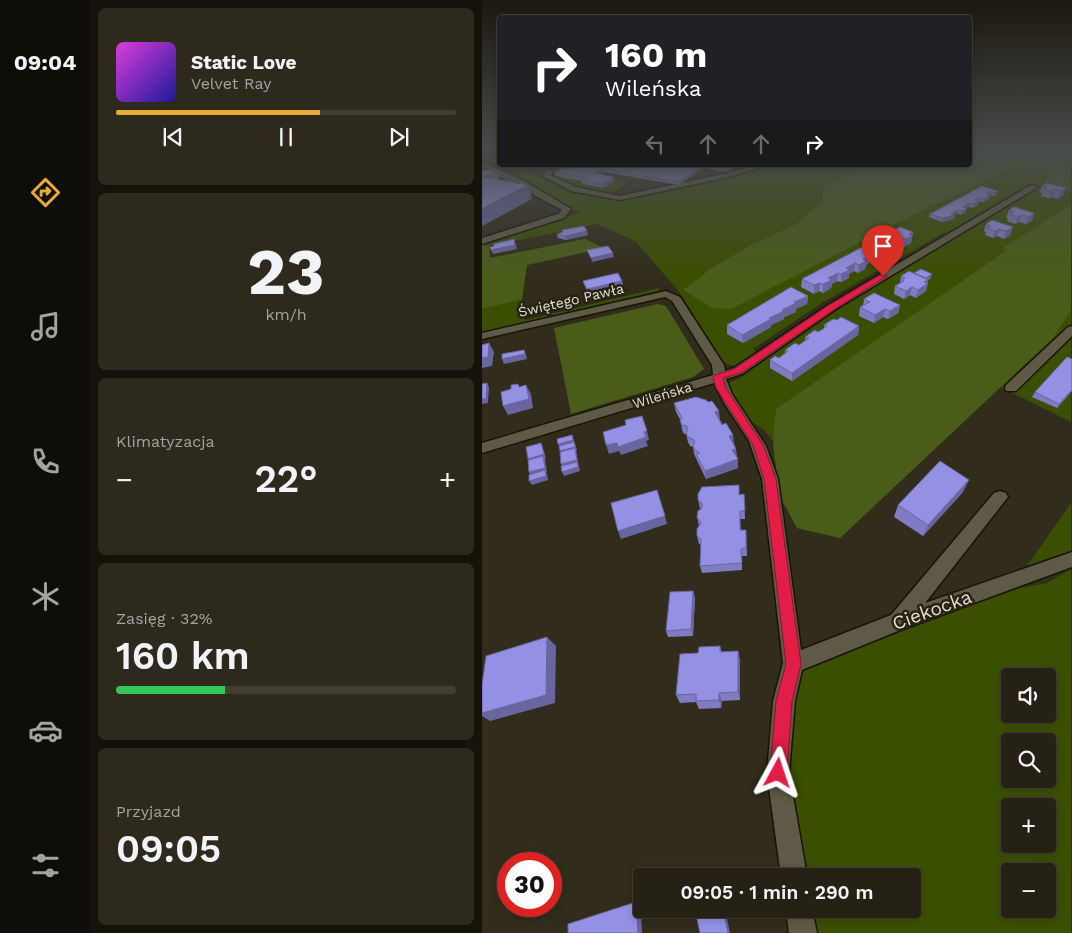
<!DOCTYPE html>
<html lang="pl">
<head>
<meta charset="utf-8">
<style>
	:root { --surface:#252114; --page:#2d291d; --text:#f1f3f6; --muted:#a3a3a0; --line:#423e34; --accent:#e6ac36 }
	body { margin:0; font-family:"Work Sans",sans-serif; background:var(--page); color:var(--text); height:100vh; display:flex; flex-direction:column; font-size:19px; white-space:nowrap }
	* { box-sizing:border-box; margin:0 }
	p { font-size:16px; color:var(--muted) }
	.icon { flex:none; width:28px; height:28px; fill:none; stroke:currentColor; stroke-width:2; stroke-linecap:round; stroke-linejoin:round }
	.map { position:relative; flex:1; overflow:hidden }
	.panel { display:flex; flex-direction:column; gap:8px; padding:8px; background:#14120b; width:392px }
	.panel>* { flex:none }
	.top-card { position:absolute; left:15px; top:15px; width:475px; height:152px; border-radius:5px; box-shadow:0 2px 8px #0003,0 0 0 1px var(--line); background:#202124; color:#fff; overflow:hidden }
	.tools { position:absolute; left:519px; top:668px; display:grid; gap:10px }
	.tools a { display:grid; place-items:center; width:55px; height:55px; border-radius:5px; background:var(--surface); box-shadow:0 2px 8px #0003,0 0 0 1px var(--line); font-size:25px }
	.speed { position:absolute; left:15px; top:852px; display:flex; gap:10px; font-size:25px; font-weight:700; text-align:center }
	.speed>* { display:grid; place-content:center; width:65px; height:65px; border-radius:50%; background:var(--surface); box-shadow:0 2px 8px #0003,0 0 0 1px var(--line); line-height:1 }
	.speed .limit { border:8px solid #d22; background:#fff; color:#111 }
	.pin { position:absolute; display:grid; place-items:center; width:42px; height:42px; color:#fff; margin:-51px -21px; border-radius:50% 50% 50% 0; rotate:-45deg; box-shadow:0 0 5px #0007 }
	.pin .icon { rotate:45deg }
	.me { position:absolute; width:55px; margin:-28px; rotate:5deg; stroke-linejoin:round; filter:drop-shadow(0 0 4px #0008) }
	.turn { display:flex; align-items:center; gap:18px; height:105px; padding:0 25px; font-size:22px }
	.turn .icon { width:65px; height:65px; stroke-width:2.5 }
	.turn b { display:block; font-size:35px; line-height:42px }
	.lanes { display:flex; align-items:center; height:48px; padding:0 25px; background:#0003; justify-content:center; gap:25px; direction:ltr }
	.lanes .off { opacity:.35 }
	.big { font-size:38px; font-weight:600; line-height:1.1 }
	.panel .tile { flex:1; display:flex; flex-direction:column; justify-content:center; gap:8px; min-width:0; padding:0 18px; border-radius:8px; background:var(--page) }
	.panel .dial { align-items:center; gap:0 }
	.dial b { font-size:65px; line-height:1 }
	.song { display:flex; align-items:center; gap:15px }
	.cover { width:60px; height:60px; border-radius:8px; background:linear-gradient(135deg,hsl(300 70% 55%),hsl(240 70% 35%)) }
	.played { height:5px; border-radius:2px; background:linear-gradient(90deg,var(--accent) 60%,var(--line) 60%) }
	.keys { display:flex; justify-content:space-around; direction:ltr }
	.heat { display:flex; justify-content:space-between; align-items:center; font-size:28px; direction:ltr }
	.charge { height:8px; border-radius:4px; background:linear-gradient(90deg,#34c759 32%,var(--line) 0) }
	.trip { position:absolute; left:151px; top:868px; width:288px; height:50px; border-radius:5px; background:var(--surface); box-shadow:0 2px 8px #0003,0 0 0 1px var(--line); font-weight:600; line-height:50px; text-align:center }
	main { display:flex; flex:1; min-height:0 }
	.tabs { display:flex; flex-direction:column; width:90px; justify-content:space-around; align-items:center; background:#0f0d08; color:var(--muted) }
	.tabs .icon { width:35px; height:35px }
	.tabs .current { color:var(--accent) }
	.tabs b { font-size:22px; color:var(--text) }
	.map>svg:first-child { display:block }
	.green { fill:#3b4f02; fill-rule:evenodd }
	.forest { fill:#495d19 }
	.lines { fill:none; stroke-linecap:round; stroke-linejoin:round }
	.minor-casing { stroke:#191405; stroke-width:3 }
	.minor { fill:#5f5a47; fill-rule:evenodd }
	.wall { fill:#7f7cc3 }
	.shaded-wall { fill:#68659f }
	.building { fill:#9490e3; stroke:#68659f }
	.route { fill:#e11d48; stroke:#92132f }
	.labels { text-anchor:middle; dominant-baseline:central; stroke-width:5; stroke-linejoin:round; paint-order:stroke }
	.far-street-label { font-size:14px; fill:#e2dfd4; stroke:#272212 }
	.near-street-label { font-size:19px; fill:#e2dfd4; stroke:#272212 }
</style>
</head>
<body>
<main>
<nav class="tabs">
<b>09:04</b>
<svg class="icon current" aria-label="directions" viewBox="0 0 24 24"><path d="M12 3l9 9-9 9-9-9zM9 14v-3h6M13 9l2 2-2 2"/></svg>
<svg class="icon" aria-label="music" viewBox="0 0 24 24"><path d="M9 18V5l10-2v13"/><circle cx="6" cy="18" r="3"/><circle cx="16" cy="16" r="3"/></svg>
<svg class="icon" aria-label="phone" viewBox="0 0 24 24"><path d="M5 4h4l2 5-3 2q2 4 5 5l2-3 5 2v4C11 20 4 13 5 4z"/></svg>
<svg class="icon" aria-label="climate" viewBox="0 0 24 24"><path d="M12 3v18M4 7l16 10M4 17L20 7"/></svg>
<svg class="icon" aria-label="car" viewBox="0 0 24 24"><path d="M5 17H2v-5l4-1 3-4h7l3 4 3 1v5h-3M9 17h6M6 11h13"/><circle cx="7" cy="17" r="2"/><circle cx="17" cy="17" r="2"/></svg>
<svg class="icon" aria-label="filters" viewBox="0 0 24 24"><path d="M4 7h16M4 17h16"/><circle cx="9" cy="7" r="2"/><circle cx="15" cy="17" r="2"/></svg>
</nav>
<section class="panel">
<div class="tile">
<div class="song"><i class="cover"></i><div><b>Static Love</b><p>Velvet Ray</p></div></div>
<div class="played"></div>
<div class="keys"><svg class="icon" aria-label="previous" viewBox="0 0 24 24"><path d="M18 5L8 12l10 7zM5 5v14"/></svg><svg class="icon" aria-label="pause" viewBox="0 0 24 24"><path d="M8 5v14M16 5v14"/></svg><svg class="icon" aria-label="next" viewBox="0 0 24 24"><path d="M6 5l10 7-10 7zM19 5v14"/></svg></div>
</div>
<div class="tile dial"><b>23</b><p>km/h</p></div>
<div class="tile"><p>Klimatyzacja</p>
<div class="heat"><a>−</a><b class="big">22°</b><a>+</a></div>
</div>
<div class="tile"><p>Zasięg · 32%</p><b class="big">160 km</b><div class="charge"></div></div>
<div class="tile"><p>Przyjazd</p><b class="big">09:05</b></div>
</section>
<div class="map">
<svg width="590" height="933" viewBox="0 0 590 933">
	<rect width="100%" height="100%" fill="#312c1b"/>
	<g class="green">
		<path d="M488,148H589V422L519,387L358,538L315,528L292,458L291,441L281,429L264,419L244,395L245,384L261,376L349,314L475,236L461,233L340,303L271,349L275,352L252,366L244,364L240,359L196,290L153,241L115,224L7,246L8,258L103,239L122,248L45,265L40,299L43,320L177,288V291L0,332V243L98,213L27,174L42,171L88,191L139,200L301,165H488Z"/>
		<path d="M78,170L121,188L133,181L144,183C124,202 92,188 72,177L73,173Z"/>
		<path d="M589,503V551L545,566Z"/>
		<path d="M589,569V933H329L326,909H430V876H321L304,772L309,703L317,672L323,666L462,613L532,589L565,583ZM528,676H565V714H528ZM528,741H565V779H528ZM528,806H565V844H528ZM528,871H565V909H528Z"/>
	</g>
	<g class="forest">
		<path d="M488,148H589V192L562,184L569,171L543,162L425,218L249,309L230,308L201,290L230,268L269,245L315,224L328,211L341,203L340,193L343,185L362,174L384,165H488Z"/>
		<path d="M589,204V310L571,338L358,538L315,528L297,495L291,441L294,409L524,251L520,249Z"/>
		<path d="M103,239L122,248L45,265L40,299L0,309V245L7,246L8,258Z"/>
		<path d="M176,304L184,306L222,369L211,377L89,414L72,328Z"/>
	</g>
	<g class="lines">
		<defs>
			<g id="minor">
				<path d="M0,162L44,182L89,209L82,218L0,244V238L76,214L80,210L0,167Z"/>
				<path d="M274,165H286L247,177L138,200L89,191L61,176L65,170H71L69,175L94,187L138,196L246,173Z"/>
				<path d="M549,185L556,187L354,309L260,374L244,379L250,394L284,446L296,479L319,650L409,615L512,493L518,491L524,493L526,497L443,603L590,552V567L416,631L320,670L313,701L307,773L325,876H299L285,773L291,701L301,663L280,479L267,441L242,403L232,383L0,453V443L231,375L230,365L190,301L183,297L0,339V333L184,291L198,297L242,365L243,371L252,368L346,305Z"/>
				<path d="M590,326V336L534,391H524L523,388L524,385L586,327Z"/>
				<path d="M304,909H330L335,933H307Z"/>
			</g>
		</defs>
		<use href="#minor" class="minor-casing"/>
		<use href="#minor" class="minor"/>
	</g>
	<g class="wall">
		<path d="M87,165H255L245,172L221,168L197,185L122,172L118,174L133,181L121,188L101,184L100,181L74,176L73,172Z"/>
		<path d="M500,186L516,191L515,194L512,196L508,195L507,199L501,202L496,201H497L496,205L491,208L487,207L485,208L484,212L479,215L475,213L473,215L472,219L460,222L447,217L448,214Z"/>
		<path d="M560,186L584,188L581,195L576,199L570,197L567,198L559,196L560,193H557Z"/>
		<path d="M527,210L552,213L550,221L544,224L537,222L533,224L525,221L526,218H524Z"/>
		<path d="M504,224L531,227L528,235L522,239L515,236L511,238L503,235L504,232L502,231Z"/>
		<path d="M431,232L429,243L422,247L419,245L415,247L414,251L407,255L404,254L400,256L399,260L392,264L388,262L384,265L383,269L376,273L372,271L367,274V278L359,282L355,281L350,284L349,288L341,293L337,291L332,294L319,287L320,279Z"/>
		<path d="M75,234L106,235L84,240L76,238Z"/>
		<path d="M432,273L449,278L446,280L445,283H446L444,291L434,298L428,295L422,299L412,294L413,286L418,283L419,276L432,274Z"/>
		<path d="M101,281H140L142,289L108,297L104,289Z"/>
		<path d="M326,296L325,304L314,309V312L302,317V319L289,325V327L261,343L245,334V325Z"/>
		<path d="M382,299L418,305L416,313L406,319L401,317L392,323L377,316L378,307L381,306Z"/>
		<path d="M355,320L377,326L376,335L310,381L288,368V360L297,358L303,354V350L317,345L323,341V337L336,332L342,329V325Z"/>
		<path d="M590,359V391L575,408L550,397L553,392Z"/>
		<path d="M192,403L238,420L252,443L255,457H254L256,459V468L224,479L212,454L211,447L208,446L206,442L204,434H202L200,430L199,421L194,412Z"/>
		<path d="M481,492L441,536L412,517L416,505Z"/>
		<path d="M262,494L263,519H258L259,530H264L265,556H260V570L220,573L218,566L219,545L217,544L215,536L217,526L215,517L219,509L218,508L216,500Z"/>
		<path d="M211,591L213,598L211,636L186,637L184,631Z"/>
		<path d="M238,646L240,652L256,651L258,661V700L240,701L239,708L217,709L214,702L198,703L194,695L216,653Z"/>
	</g>
	<g class="shaded-wall">
		<path d="M221,165V168L197,185L196,182Z"/>
		<path d="M250,165H255L245,172V169Z"/>
		<path d="M121,169L122,172L113,177L112,173Z"/>
		<path d="M15,171L20,184L1,177Z"/>
		<path d="M132,177L133,181L121,188L120,184Z"/>
		<path d="M46,185L50,199L0,226V209Z"/>
		<path d="M584,188L581,195L576,199L579,191Z"/>
		<path d="M573,189L570,197L567,198L569,191Z"/>
		<path d="M509,191L507,199L501,202L502,199L505,194Z"/>
		<path d="M516,191L515,194L512,196L513,193Z"/>
		<path d="M497,201L496,205L491,208L492,204Z"/>
		<path d="M488,203L487,207L480,211L481,207Z"/>
		<path d="M485,208L484,212L479,215L480,211Z"/>
		<path d="M476,210L475,213L472,215V219L460,222L461,218Z"/>
		<path d="M552,213L550,221L544,224L547,217Z"/>
		<path d="M540,215L537,222L533,224L536,217Z"/>
		<path d="M531,227L528,235L522,239L524,231Z"/>
		<path d="M517,229L515,236L511,238L513,231Z"/>
		<path d="M105,231L106,235L84,240L83,236Z"/>
		<path d="M431,232L429,243L422,247L424,239L427,234Z"/>
		<path d="M420,238L419,245L415,247L414,251L407,255L409,247L412,242Z"/>
		<path d="M32,239L35,249L11,254L9,250Z"/>
		<path d="M405,246L404,254L400,256L399,260L392,264L393,256L397,250Z"/>
		<path d="M131,253L132,257L110,262L109,258Z"/>
		<path d="M389,254L388,262L384,265L383,269L376,273L377,265L381,259Z"/>
		<path d="M373,263L372,271L367,274V278L359,282V274L364,268Z"/>
		<path d="M356,273L355,281L350,284L349,288L341,293V284L346,278Z"/>
		<path d="M450,274L449,278L443,282L444,278Z"/>
		<path d="M446,280L444,291L434,298L436,290L442,282Z"/>
		<path d="M140,281L142,289L108,297L105,289Z"/>
		<path d="M338,283L337,291L332,294V285Z"/>
		<path d="M430,287L428,295L422,299L424,291Z"/>
		<path d="M326,296L325,304L314,309V312L302,317V319L289,325V327L261,343L260,335L312,302Z"/>
		<path d="M418,305L416,313L406,319L408,311Z"/>
		<path d="M403,309L401,317L392,323L393,315Z"/>
		<path d="M377,326L376,335L310,381V373Z"/>
		<path d="M7,343L12,352L10,366L0,368V358Z"/>
		<path d="M42,350L44,354L45,359L22,364L20,359Z"/>
		<path d="M5,383L7,387L6,403L0,404V399Z"/>
		<path d="M44,385L49,394L51,408L26,415L21,406Z"/>
		<path d="M590,390V391L575,408L577,404Z"/>
		<path d="M237,411L238,420L234,421L233,412Z"/>
		<path d="M165,431L167,440L164,441L166,446L139,455L137,451L127,454L124,445L135,443Z"/>
		<path d="M90,435L94,446L95,451H94L98,471L82,476L80,472L81,469L79,464L80,455L76,444Z"/>
		<path d="M251,435L252,443L248,445L247,436Z"/>
		<path d="M59,443L61,448L64,459H63L65,472H64L65,474L66,480L50,485L47,481L49,477L47,472L48,463L46,459Z"/>
		<path d="M254,449L255,457L251,458L250,450Z"/>
		<path d="M256,459V468L224,479L223,471Z"/>
		<path d="M487,480L481,492L441,536L446,525Z"/>
		<path d="M183,516L185,524L139,539L136,531Z"/>
		<path d="M211,591L213,598L211,636L209,629Z"/>
		<path d="M65,637L74,646L73,703L8,721L0,716V713Z"/>
		<path d="M256,651L258,661V700L256,692Z"/>
		<path d="M237,693L240,701L239,708L237,700Z"/>
		<path d="M154,902H159L160,933H156Z"/>
		<path d="M241,909H243L248,933H246Z"/>
	</g>
	<g class="building">
		<path d="M87,165H221L196,182L121,169L112,173L132,177L120,184L100,180L104,178L73,172Z"/>
		<path d="M221,165H250L245,169Z"/>
		<path d="M0,170L15,171L1,177L46,185L0,209Z"/>
		<path d="M565,183L584,188L579,191L573,189L569,191L562,189L565,187L560,186Z"/>
		<path d="M500,186L516,191L513,193L509,191L505,194L508,195L502,199L497,197L493,200L497,201L492,204L488,203L481,207L485,208L480,211L476,210L469,214L473,215L461,218L448,214Z"/>
		<path d="M532,207L552,213L547,217L540,215L536,217L528,214L532,212L527,210Z"/>
		<path d="M510,220L531,227L524,231L517,229L513,231L505,228L509,226L504,224Z"/>
		<path d="M102,226L105,231L83,236L75,234L81,232L80,230Z"/>
		<path d="M418,227L431,232L427,234L431,235L424,239L420,238L412,242L416,243L409,247L405,246L397,250L400,252L393,256L389,254L381,259L384,261L377,265L373,263L364,268L368,270L359,274L356,273L346,278L350,280L341,284L338,283L332,285L320,279Z"/>
		<path d="M32,239L33,245L9,250L8,247L12,246V244Z"/>
		<path d="M126,246L131,253L109,258L105,250Z"/>
		<path d="M439,269L450,274L444,278L432,273Z"/>
		<path d="M427,271L446,280L442,282L446,283L436,290L430,287L424,291L413,286L422,281L420,280L423,278L419,276Z"/>
		<path d="M136,273L140,281L105,289L101,281Z"/>
		<path d="M309,287L326,296L312,302L314,303L300,310L302,311L287,318L289,319L260,335L245,325Z"/>
		<path d="M392,293L418,305L408,311L403,309L393,315L378,307L388,302L382,299Z"/>
		<path d="M359,317L377,326L310,373L288,360L293,356L297,358L306,351L303,350L313,343L317,345L327,338L323,337L333,330L336,332L341,329L345,326L342,325L351,319L355,320Z"/>
		<path d="M7,343L6,357L0,358V345Z"/>
		<path d="M42,350L43,354L20,359V354Z"/>
		<path d="M585,357L590,359V390L577,404L553,392Z"/>
		<path d="M5,383L4,399H0V384Z"/>
		<path d="M36,384L37,387L44,385L47,399L21,406L19,392L29,389V385Z"/>
		<path d="M214,397L224,400L226,402L230,401L237,411L233,412L240,425L244,423L251,435L247,436L254,449L250,450L256,459L223,471L214,454L218,453L213,450L211,445L213,442L211,439L206,437L204,433L206,430L205,426L200,425L198,421L200,418L192,403Z"/>
		<path d="M160,416L165,431L162,432L164,437L136,447L135,443L124,445L121,432L144,425L143,420Z"/>
		<path d="M90,435L91,440L76,444L75,439Z"/>
		<path d="M92,442L93,447L78,451L77,446Z"/>
		<path d="M59,443L62,454L46,459L44,447Z"/>
		<path d="M93,448L95,460L79,464L78,452Z"/>
		<path d="M61,456L63,468L47,472L46,460Z"/>
		<path d="M458,461L487,480L446,525L416,505Z"/>
		<path d="M95,462L96,467L80,472L79,466Z"/>
		<path d="M63,470L64,476L47,481V475Z"/>
		<path d="M257,485V495L262,494L263,511H258V530H264V548L259,549L260,563L218,566L219,539L215,536V529L219,523L215,517L216,511L220,508V503L216,500V494L220,487Z"/>
		<path d="M175,490L183,516L136,531L129,503Z"/>
		<path d="M211,591L209,629L184,631L188,592Z"/>
		<path d="M65,637L64,695L0,713V685L4,656Z"/>
		<path d="M238,646V652L256,651V692L237,693V700L214,701V694L194,695L198,654L216,653L217,647Z"/>
		<path d="M154,902L156,933H86V924Z"/>
		<path d="M235,909H241L246,933H218L215,919Z"/>
	</g>
	<linearGradient id="sky" x2="0" y2="1"><stop stop-color="#1b180f"/><stop offset="0.53" stop-color="#484b4a"/><stop offset="1" stop-color="#484b4a" stop-opacity="0"/></linearGradient>
	<rect width="590" height="279" fill="url(#sky)"/>
	<path class="route" d="M398,275L405,276L353,309L259,373L241,378L244,388L281,445L294,479L319,664L310,701L305,773L303,779L296,782L290,779L288,773L294,701L304,664L282,479L271,445L234,388L231,377L233,375L252,369L347,305Z"/>
	<g class="labels">
		<g class="far-street-label">
			<text transform="translate(89 300) rotate(-13)">Świętego Pawła</text>
			<text transform="translate(180 395) rotate(-17)">Wileńska</text>
		</g>
		<g class="near-street-label">
			<text transform="translate(450 610) rotate(-20)">Ciekocka</text>
		</g>
	</g>
</svg>
<div class="tools">
<a><svg class="icon" aria-label="sound" viewBox="0 0 24 24"><path d="M4 9h4l5-4v14l-5-4H4zM17 9q2 3 0 6"/></svg></a>
<a><svg class="icon" aria-label="search" viewBox="0 0 24 24"><circle cx="10" cy="10" r="6"/><path d="M15 15l6 6"/></svg></a>
<a>+</a>
<a>−</a>
</div>
<div class="speed"><div class="limit">30</div></div>
<div class="pin" style="left:401px;top:276px;background:#d93025"><svg class="icon" aria-label="arrive" viewBox="0 0 24 24"><path d="M6 21V4h12l-3 4 3 4H6"/></svg></div>
<svg class="me" style="left:296px;top:773px" viewBox="-20 -20 40 40"><path d="M0-17L14 15 0 8-14 15z" fill="#e11d48" stroke="#fff" stroke-width="4"/></svg>
<div class="trip">09:05 · 1 min · 290 m</div>
<div class="top-card">
<div class="turn"><svg class="icon" aria-label="right" viewBox="0 0 24 24"><path d="M7 20v-9h11M14 6l5 5-5 5"/></svg><div><b>160 m</b>Wileńska</div></div>
<div class="lanes"><svg class="icon off" aria-label="left" viewBox="0 0 24 24"><path d="M17 20v-9H6M10 6l-5 5 5 5"/></svg><svg class="icon off" aria-label="ahead" viewBox="0 0 24 24"><path d="M12 20V5M6 11l6-6 6 6"/></svg><svg class="icon off" aria-label="ahead" viewBox="0 0 24 24"><path d="M12 20V5M6 11l6-6 6 6"/></svg><svg class="icon" aria-label="right" viewBox="0 0 24 24"><path d="M7 20v-9h11M14 6l5 5-5 5"/></svg></div>
</div>
</div>
</main>
</body>
</html>
